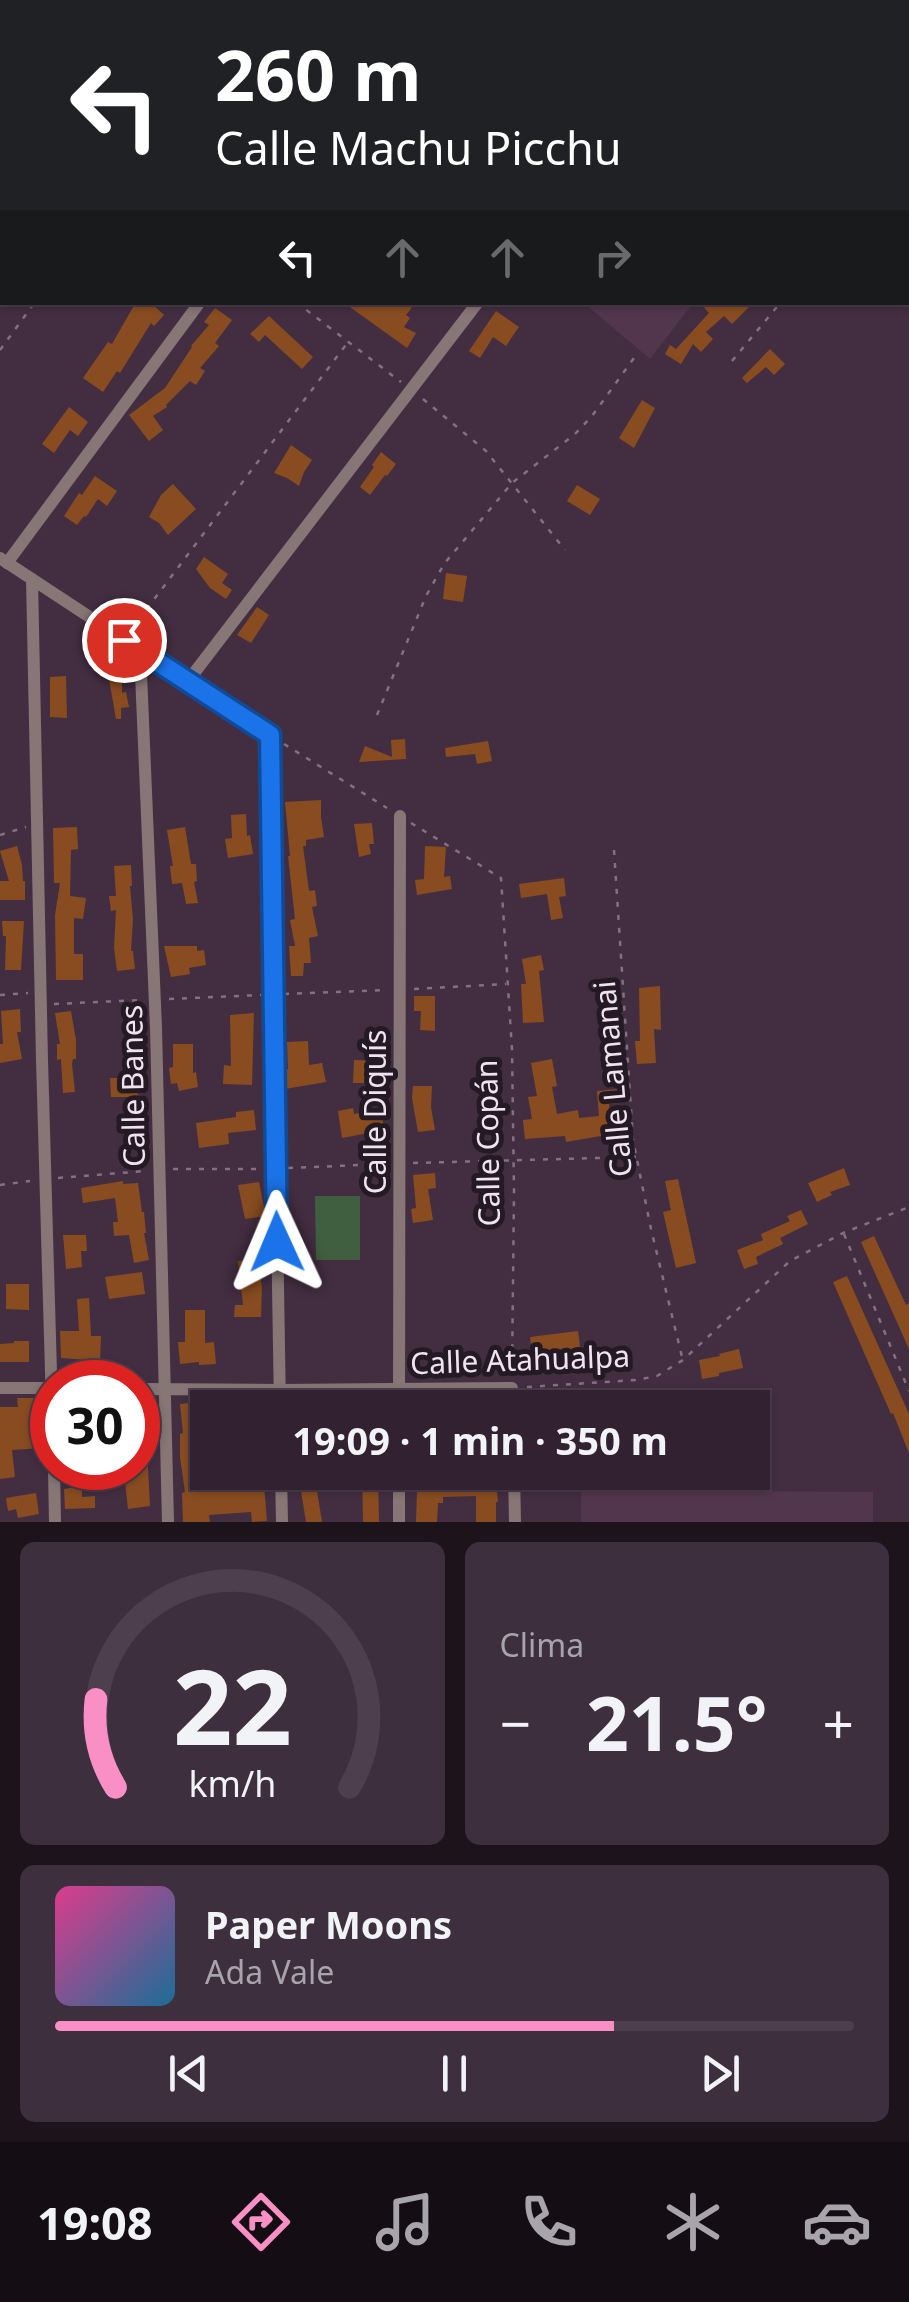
<!DOCTYPE html>
<html lang="es">
<head>
<meta charset="utf-8">
<style>
	:root { --surface:#322231; --page:#3d2f3d; --text:#f1f3f6; --muted:#a8a4ab; --line:#4d3f4d; --accent:#fa8fc6 }
	body { margin:0; font-family:"Noto Sans",sans-serif; background:var(--page); color:var(--text); height:100vh; display:flex; flex-direction:column; font-size:38px; white-space:nowrap }
	* { box-sizing:border-box; margin:0 }
	p { font-size:32px; color:var(--muted) }
	.icon { flex:none; width:55px; height:55px; fill:none; stroke:currentColor; stroke-width:2; stroke-linecap:round; stroke-linejoin:round }
	.map { position:relative; height:1522px; overflow:hidden }
	.drawer { display:flex; flex-direction:column; gap:20px; padding:20px; background:#1c131b; flex:1 }
	.drawer>* { flex:none }
	.banner { position:absolute; left:0px; top:0px; width:910px; height:305px; box-shadow:0 2px 8px #0004,0 0 0 2px var(--line); background:#202124; color:#fff; overflow:hidden }
	.speed { position:absolute; left:30px; top:1360px; display:flex; gap:20px; font-size:50px; font-weight:700; text-align:center }
	.speed>* { display:grid; place-content:center; width:130px; height:130px; border-radius:50%; background:var(--surface); box-shadow:0 2px 8px #0004,0 0 0 2px var(--line); line-height:1 }
	.speed .limit { border:15px solid #d22; background:#fff; color:#111 }
	.pin { position:absolute; display:grid; place-items:center; width:85px; height:85px; color:#fff; margin:-42px; border:5px solid #fff; border-radius:50%; box-shadow:0 2px 10px #0007 }
	.me { position:absolute; width:110px; margin:-55px; rotate:359deg; stroke-linejoin:round; filter:drop-shadow(0 0 8px #0008) }
	.turn { display:flex; align-items:center; gap:35px; height:210px; padding:0 50px; font-size:45px }
	.turn .icon { width:130px; height:130px; stroke-width:2.5 }
	.turn b { display:block; font-size:70px; line-height:85px }
	.lanes { display:flex; align-items:center; height:95px; padding:0 50px; background:#0003; justify-content:center; gap:50px; direction:ltr }
	.lanes .off { opacity:.35 }
	.big { font-size:75px; font-weight:700; line-height:1.1 }
	.drawer .widget { flex:1; display:flex; flex-direction:column; justify-content:center; gap:15px; min-width:0; padding:0 35px; border-radius:15px; background:var(--page) }
	.drawer .dial { align-items:center; gap:0 }
	.dial svg { height:260px; overflow:visible; fill:none; stroke:var(--line); stroke-width:7; stroke-linecap:round; text-anchor:middle }
	.dial text { fill:var(--text); stroke:none }
	.song { display:flex; align-items:center; gap:30px }
	.cover { width:120px; height:120px; border-radius:15px; background:linear-gradient(135deg,hsl(330 70% 55%),hsl(200 70% 35%)) }
	.played { height:10px; border-radius:5px; background:linear-gradient(90deg,var(--accent) 70%,var(--line) 70%) }
	.keys { display:flex; justify-content:space-around; direction:ltr }
	.heat { display:flex; justify-content:space-between; align-items:center; font-size:55px; direction:ltr }
	.drawer .tiles { flex:1; display:grid; gap:20px; grid-template-columns:1fr 1fr }
	.widget:last-child { grid-column:span 2 }
	.trip { position:absolute; left:190px; top:1390px; width:580px; height:100px; border-radius:0px; background:var(--surface); box-shadow:0 2px 8px #0004,0 0 0 2px var(--line); font-weight:700; line-height:100px; text-align:center }
	.menu { display:flex; height:160px; justify-content:space-around; align-items:center; background:#140e14; color:var(--muted) }
	.menu .icon { width:70px; height:70px }
	.menu .active { color:var(--accent) }
	.menu b { font-size:45px; color:var(--text) }
	.map>svg:first-child { display:block }
	.built { fill:#51364e }
	.green { fill:#405f40 }
	.building { fill:#884c20 }
	.lines { fill:none; stroke-linecap:round; stroke-linejoin:round }
	.path { stroke:#837081; stroke-width:2.5; stroke-dasharray:5 8; stroke-linecap:butt }
	.minor { stroke:#867675; stroke-width:12 }
	.route-casing { stroke:#114b97; stroke-width:25 }
	.route { stroke:#1a73e8; stroke-width:18 }
	.labels { text-anchor:middle; dominant-baseline:central; stroke-width:10; stroke-linejoin:round; paint-order:stroke }
	.street-label { font-size:30px; fill:#f1e2ef; stroke:#241a23 }
</style>
</head>
<body>
<div class="map">
<svg width="909" height="1522" viewBox="0 0 909 1522">
	<rect width="100%" height="100%" fill="#432e41"/>
	<g class="built">
		<path d="M584,303H693L650,359Z"/>
		<path d="M581,1490L873,1492V1522H581Z"/>
	</g>
	<path class="green" d="M360,1196V1260H316L315,1196Z"/>
	<g class="building">
		<path d="M136,302H150L164,315L154,326L151,323L120,373L117,371L103,392L83,378L108,342L112,344Z"/>
		<path d="M343,302H416L406,315L410,318L404,327L416,333L407,348Z"/>
		<path d="M699,302H754L732,324L724,316L706,332L713,339L701,352L693,344L681,364L665,354L670,345L676,349L709,313Z"/>
		<path d="M215,308L232,320L215,343L219,346L200,368L205,371L196,385L190,381L166,405L167,407L153,416L163,430L149,441L129,415L165,388L192,347L191,346L209,325L204,322Z"/>
		<path d="M496,311L519,327L506,346L493,337L480,358L469,351Z"/>
		<path d="M269,316L313,357L302,369L265,335L259,342L250,334Z"/>
		<path d="M770,349L785,364L774,375L766,367L747,383L742,378Z"/>
		<path d="M642,400L655,408L634,448L619,438Z"/>
		<path d="M69,407L88,422L78,436L70,430L54,453L42,444Z"/>
		<path d="M291,445L312,460L304,472L299,486L287,478L274,473Z"/>
		<path d="M381,452L396,464L387,476L385,475L370,495L360,487L374,467L372,465Z"/>
		<path d="M95,476L117,491L107,506L98,499L86,517L84,516L77,525L64,516L79,493L82,495Z"/>
		<path d="M173,484L196,509L168,535L159,523L149,517L161,495Z"/>
		<path d="M577,485L600,499L590,515L567,501Z"/>
		<path d="M204,557L228,574L222,583L232,590L226,599L210,588L196,569Z"/>
		<path d="M446,573L467,576L463,602L443,599Z"/>
		<path d="M257,607L269,615L251,643L237,635Z"/>
		<path d="M92,670L122,671V693L126,692L129,707L121,708V719H116L109,679Z"/>
		<path d="M66,676L67,718L50,717V677Z"/>
		<path d="M405,739L406,759L359,762L365,746L392,757L391,740Z"/>
		<path d="M488,741L492,761L477,764L475,754L446,757L445,748Z"/>
		<path d="M321,800V817L324,837L306,840V846H303L309,891L315,890L317,906L312,907L318,936L309,938L311,963H304L303,976H291L289,946H295L290,920L295,919L288,856H290L285,802Z"/>
		<path d="M246,814L247,836L250,835L253,854L228,858L225,839L232,838L231,815Z"/>
		<path d="M372,823L374,844H369L371,854L359,857L354,824Z"/>
		<path d="M77,827L78,849L71,850L70,896L86,898L83,919L74,918V954H83V980H56L55,915L60,883H54L53,828Z"/>
		<path d="M185,827L191,864H196L197,881L194,882L198,903L186,904L182,883L172,884L170,866H173L167,830Z"/>
		<path d="M17,846L22,865L23,881H25V900H0V881H9L0,851Z"/>
		<path d="M425,846L446,847L444,877L450,876L452,889L417,895L415,880L424,879Z"/>
		<path d="M131,865L132,886H130L133,920L131,951H133L135,969L117,971L114,948L116,910L111,911L109,896H116L114,866Z"/>
		<path d="M564,878L566,896L559,897L563,918L551,920L547,894L521,898L519,884Z"/>
		<path d="M2,921H24L21,970H5L6,936H3Z"/>
		<path d="M164,946H197V951L204,950L206,965L189,968L190,974L171,977Z"/>
		<path d="M541,955L544,970L539,971L544,1022L523,1023L521,984H526L522,959Z"/>
		<path d="M660,986L661,1030L654,1029L656,1063L637,1064L635,1041H640L639,988Z"/>
		<path d="M414,996H435V1031L420,1030L421,1011H414Z"/>
		<path d="M20,1009L21,1032H17L22,1059L0,1063V1044H3L1,1011Z"/>
		<path d="M71,1011L76,1040V1059H73L72,1064L75,1092L63,1093L61,1059L57,1060V1044H60L55,1013Z"/>
		<path d="M254,1013L252,1085L223,1084L224,1065L231,1066L230,1015Z"/>
		<path d="M308,1041L309,1065L322,1063L326,1082L285,1089L284,1069H288L287,1042Z"/>
		<path d="M173,1044H193V1073L196,1072L198,1087L179,1091L177,1083L171,1084L169,1068L173,1067Z"/>
		<path d="M552,1059L557,1086L552,1087L557,1114L578,1110L579,1118L599,1116L597,1091L618,1089L619,1103L609,1104L612,1134L566,1142L565,1136L525,1139L523,1120L532,1119L528,1097L537,1096L531,1063Z"/>
		<path d="M354,1060L377,1061V1083H353Z"/>
		<path d="M110,1078H138V1097H111Z"/>
		<path d="M413,1086H432L431,1107L435,1130L418,1132L412,1098Z"/>
		<path d="M353,1108L354,1114L381,1110L384,1130L342,1138L338,1111Z"/>
		<path d="M254,1110L256,1130L228,1133L229,1144L199,1148L196,1123L236,1117V1112Z"/>
		<path d="M844,1168L850,1185L830,1192L832,1195L817,1202L808,1183Z"/>
		<path d="M435,1173L436,1188L428,1189L433,1220L413,1223L411,1209L416,1208L413,1175Z"/>
		<path d="M678,1179L696,1263L676,1268L663,1212L671,1210L665,1181Z"/>
		<path d="M123,1181V1184L138,1183L142,1212H144L146,1233H144L149,1260L134,1263L129,1235L114,1236L113,1222H118L115,1198L83,1203L81,1188Z"/>
		<path d="M259,1182L266,1216L245,1219L238,1185Z"/>
		<path d="M801,1210L808,1224L780,1238L783,1244L756,1257L758,1264L744,1269L737,1250L763,1240L761,1234L790,1221L787,1216Z"/>
		<path d="M63,1235H86L87,1251H81L82,1267L66,1269Z"/>
		<path d="M874,1236L906,1305L909,1303V1349L861,1242Z"/>
		<path d="M258,1259L262,1287L261,1317H234L235,1305H243L238,1261Z"/>
		<path d="M142,1272L145,1294L109,1299L105,1277Z"/>
		<path d="M847,1276L909,1414V1453L893,1413L891,1414L833,1282Z"/>
		<path d="M6,1284H29V1310L6,1309Z"/>
		<path d="M89,1298L91,1336H101L100,1361L61,1358L60,1331H79L77,1299Z"/>
		<path d="M185,1310H205V1343L214,1342L216,1364L199,1365V1362L180,1364L178,1342H185Z"/>
		<path d="M578,1331L581,1354L564,1356L563,1349L532,1353L530,1337Z"/>
		<path d="M14,1341H29V1362H0V1344L14,1343Z"/>
		<path d="M739,1349L743,1368L719,1373V1376L702,1379L699,1360L720,1356L719,1354Z"/>
		<path d="M671,1390L672,1397L661,1399L662,1408H646L645,1402L611,1408L609,1394L626,1391L627,1393Z"/>
		<path d="M17,1398H39L43,1419L40,1420L42,1448L12,1450L15,1477L0,1479V1407H18Z"/>
		<path d="M202,1402L204,1416L197,1417L198,1447H194L202,1492L224,1491L223,1481L251,1479L250,1472H263L267,1521L252,1522L251,1512L209,1515L210,1522H183L182,1493L185,1492L180,1457V1434L183,1433L180,1404Z"/>
		<path d="M150,1403L149,1448H147L150,1506L128,1509L125,1482L111,1486L107,1473L125,1468H138V1404Z"/>
		<path d="M301,1472H314L322,1522H306L301,1491H304Z"/>
		<path d="M362,1472H378L379,1522H363Z"/>
		<path d="M417,1472H504V1480L496,1482L498,1502H496V1522H476V1496L443,1497V1503H438L437,1522H416L417,1491H419Z"/>
		<path d="M82,1486V1497L95,1496V1508L65,1509L64,1489Z"/>
		<path d="M36,1493L39,1514L18,1518L16,1509L8,1511L6,1498Z"/>
	</g>
	<g class="lines">
		<g class="path">
			<path d="M747,0L751,2"/>
			<path d="M754,2L757,0"/>
			<path d="M0,181L2,180"/>
			<path d="M296,302L401,382"/>
			<path d="M0,350L35,302"/>
			<path d="M732,361L781,302"/>
			<path d="M423,399L486,451L565,550"/>
			<path d="M131,630L348,342"/>
			<path d="M377,715L426,596L444,564L512,483L575,434L592,416L634,358"/>
			<path d="M284,744L387,808"/>
			<path d="M411,823L501,878L512,1049L514,1191L512,1374"/>
			<path d="M0,835L26,827"/>
			<path d="M614,850L633,1140L651,1229L682,1357"/>
			<path d="M414,989L506,984"/>
			<path d="M284,994L386,990"/>
			<path d="M0,995L28,993"/>
			<path d="M169,999L261,995"/>
			<path d="M54,1004L141,1000"/>
			<path d="M413,1163L636,1157"/>
			<path d="M288,1168L385,1164"/>
			<path d="M173,1169H265"/>
			<path d="M58,1178L145,1171"/>
			<path d="M0,1185L30,1181"/>
			<path d="M844,1234L909,1391"/>
			<path d="M527,1387L636,1380L657,1376L683,1360L790,1261L843,1233L909,1207"/>
		</g>
		<g class="minor">
			<path d="M98,0L101,2"/>
			<path d="M314,0L317,2"/>
			<path d="M530,0L533,2"/>
			<path d="M422,2L424,0"/>
			<path d="M0,76L2,78"/>
			<path d="M908,278L909,279"/>
			<path d="M0,558L269,735L280,1408"/>
			<path d="M7,563L200,302"/>
			<path d="M32,579L42,1060L52,1407"/>
			<path d="M140,650L156,1028L168,1522"/>
			<path d="M188,681L478,302"/>
			<path d="M0,1388H52"/>
			<path d="M138,1389L279,1390L512,1388V1408"/>
			<path d="M399,1408L400,816"/>
			<path d="M54,1468L55,1522"/>
			<path d="M281,1472L282,1522"/>
			<path d="M399,1472V1522"/>
			<path d="M514,1472L515,1522"/>
		</g>
	</g>
	<g class="lines">
		<defs>
			<path id="route" d="M124,640L270,735L277,1242"/>
		</defs>
		<use href="#route" class="route-casing"/>
		<use href="#route" class="route"/>
	</g>
	<g class="labels">
		<g class="street-label">
			<text transform="translate(612 1079) rotate(-95)">Calle Lamanai</text>
			<text transform="translate(132 1086) rotate(-91)">Calle Banes</text>
			<text transform="translate(374 1112) rotate(-90)">Calle Diquís</text>
			<text transform="translate(487 1143) rotate(-91)">Calle Copán</text>
			<text transform="translate(520 1359) rotate(-2)">Calle Atahualpa</text>
		</g>
	</g>
</svg>
<div class="speed"><div class="limit">30</div></div>
<div class="pin" style="left:124px;top:640px;background:#d93025"><svg class="icon" aria-label="arrive" viewBox="0 0 24 24"><path d="M6 21V4h12l-3 4 3 4H6"/></svg></div>
<svg class="me" style="left:277px;top:1242px" viewBox="-20 -20 40 40"><path d="M0-17L14 15 0 8-14 15z" fill="#1a73e8" stroke="#fff" stroke-width="4"/></svg>
<div class="trip">19:09 · 1 min · 350 m</div>
<div class="banner">
<div class="turn"><svg class="icon" aria-label="left" viewBox="0 0 24 24"><path d="M17 20v-9H6M10 6l-5 5 5 5"/></svg><div><b>260 m</b>Calle Machu Picchu</div></div>
<div class="lanes"><svg class="icon" aria-label="left" viewBox="0 0 24 24"><path d="M17 20v-9H6M10 6l-5 5 5 5"/></svg><svg class="icon off" aria-label="ahead" viewBox="0 0 24 24"><path d="M12 20V5M6 11l6-6 6 6"/></svg><svg class="icon off" aria-label="ahead" viewBox="0 0 24 24"><path d="M12 20V5M6 11l6-6 6 6"/></svg><svg class="icon off" aria-label="right" viewBox="0 0 24 24"><path d="M7 20v-9h11M14 6l5 5-5 5"/></svg></div>
</div>
</div>
<section class="drawer">
<div class="tiles">
<div class="widget dial"><svg viewBox="0 0 100 80">
<path d="M14 69A42 42 0 1 1 86 69"/>
<path d="M14 69A42 42 0 0 1 8 42" stroke="#fa8fc6"/>
<text x="50" y="56" font-size="32" font-weight="700">22</text>
<text x="50" y="72" font-size="11">km/h</text>
</svg></div>
<div class="widget"><p>Clima</p>
<div class="heat"><a>−</a><b class="big">21.5°</b><a>+</a></div>
</div>
<div class="widget">
<div class="song"><i class="cover"></i><div><b>Paper Moons</b><p>Ada Vale</p></div></div>
<div class="played"></div>
<div class="keys"><svg class="icon" aria-label="previous" viewBox="0 0 24 24"><path d="M18 5L8 12l10 7zM5 5v14"/></svg><svg class="icon" aria-label="pause" viewBox="0 0 24 24"><path d="M8 5v14M16 5v14"/></svg><svg class="icon" aria-label="next" viewBox="0 0 24 24"><path d="M6 5l10 7-10 7zM19 5v14"/></svg></div>
</div>
</div>
</section>
<nav class="menu">
<b>19:08</b>
<svg class="icon active" aria-label="directions" viewBox="0 0 24 24"><path d="M12 3l9 9-9 9-9-9zM9 14v-3h6M13 9l2 2-2 2"/></svg>
<svg class="icon" aria-label="music" viewBox="0 0 24 24"><path d="M9 18V5l10-2v13"/><circle cx="6" cy="18" r="3"/><circle cx="16" cy="16" r="3"/></svg>
<svg class="icon" aria-label="phone" viewBox="0 0 24 24"><path d="M5 4h4l2 5-3 2q2 4 5 5l2-3 5 2v4C11 20 4 13 5 4z"/></svg>
<svg class="icon" aria-label="climate" viewBox="0 0 24 24"><path d="M12 3v18M4 7l16 10M4 17L20 7"/></svg>
<svg class="icon" aria-label="car" viewBox="0 0 24 24"><path d="M5 17H2v-5l4-1 3-4h7l3 4 3 1v5h-3M9 17h6M6 11h13"/><circle cx="7" cy="17" r="2"/><circle cx="17" cy="17" r="2"/></svg>
</nav>
</body>
</html>
